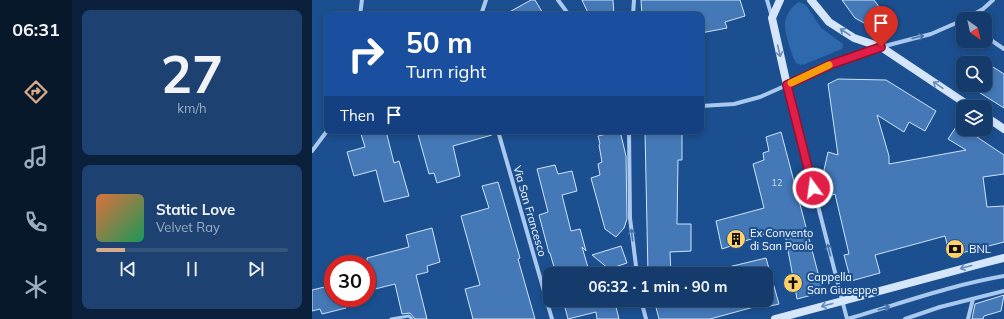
<!DOCTYPE html>
<html lang="en">
<head>
<meta charset="utf-8">
<style>
	:root { --surface:#143b6b; --page:#1d4271; --text:#f1f3f6; --muted:#9dadc1; --line:#33557e; --accent:#d6ab8b }
	body { margin:0; font-family:Mulish,sans-serif; background:var(--page); color:var(--text); height:100vh; display:flex; flex-direction:column; font-size:15px; white-space:nowrap }
	* { box-sizing:border-box; margin:0 }
	p { font-size:13px; color:var(--muted) }
	.icon { flex:none; width:22px; height:22px; fill:none; stroke:currentColor; stroke-width:2; stroke-linecap:round; stroke-linejoin:round }
	.map { position:relative; flex:1; overflow:hidden }
	.panel { display:flex; flex-direction:column; gap:10px; padding:10px; background:#0b203b; width:240px }
	.panel>* { flex:none }
	.hud { position:absolute; left:12px; top:12px; width:380px; height:122px; border-radius:8px; box-shadow:0 2px 6px #0003,0 0 0 1px var(--line); background:#1a4fa0; color:#fff; overflow:hidden }
	.needle { width:26px; rotate:146deg }
	.buttons { position:absolute; left:644px; top:12px; display:grid; gap:8px }
	.buttons a { display:grid; place-items:center; width:36px; height:36px; border-radius:8px; background:var(--surface); box-shadow:0 2px 6px #0003,0 0 0 1px var(--line); font-size:20px }
	.speed { position:absolute; left:12px; top:255px; display:flex; gap:8px; font-size:20px; font-weight:700; text-align:center }
	.speed>* { display:grid; place-content:center; width:52px; height:52px; border-radius:50%; background:var(--surface); box-shadow:0 2px 6px #0003,0 0 0 1px var(--line); line-height:1 }
	.speed .limit { border:6px solid #d22; background:#fff; color:#111 }
	.pin { position:absolute; display:grid; place-items:center; width:34px; height:34px; color:#fff; margin:-41px -17px; border-radius:50% 50% 50% 0; rotate:-45deg; box-shadow:0 0 4px #0007 }
	.pin .icon { rotate:45deg }
	.me { position:absolute; width:44px; margin:-22px; rotate:346deg; stroke-linejoin:round; filter:drop-shadow(0 0 3px #0008) }
	.turn { display:flex; align-items:center; gap:14px; height:84px; padding:0 16px; font-size:18px }
	.turn .icon { width:52px; height:52px; stroke-width:2.5 }
	.turn b { display:block; font-size:28px; line-height:34px }
	.then { display:flex; align-items:center; height:38px; padding:0 16px; background:#0003; gap:8px; font-size:15px }
	.panel .widget { flex:1; display:flex; flex-direction:column; justify-content:center; gap:6px; min-width:0; padding:0 14px; border-radius:8px; background:var(--page) }
	.panel .dial { align-items:center; gap:0 }
	.dial b { font-size:52px; line-height:1 }
	.song { display:flex; align-items:center; gap:12px }
	.cover { width:48px; height:48px; border-radius:6px; background:linear-gradient(135deg,hsl(20 70% 55%),hsl(150 70% 35%)) }
	.played { height:4px; border-radius:2px; background:linear-gradient(90deg,var(--accent) 15%,var(--line) 15%) }
	.keys { display:flex; justify-content:space-around; direction:ltr }
	.trip { position:absolute; left:231px; top:267px; width:230px; height:40px; border-radius:8px; background:var(--surface); box-shadow:0 2px 6px #0003,0 0 0 1px var(--line); font-weight:700; line-height:40px; text-align:center }
	main { display:flex; flex:1; min-height:0 }
	.tab-bar { display:flex; flex-direction:column; width:72px; justify-content:space-around; align-items:center; background:#08182b; color:var(--muted) }
	.tab-bar .icon { width:28px; height:28px }
	.tab-bar .on { color:var(--accent) }
	.tab-bar b { font-size:18px; color:var(--text) }
	.map>svg:first-child { display:block }
	.green { fill:#2e69ad }
	.building { fill:#4478b7; stroke:#cfe3fa }
	.lines { fill:none; stroke-linecap:round; stroke-linejoin:round }
	.lane { stroke:#a9c9ee; stroke-width:3 }
	.street { stroke:#a9c9ee; stroke-width:4 }
	.secondary { stroke:#d6e6fa; stroke-width:8 }
	.oneway { stroke:#668bba }
	.oneway2 { stroke:#4674ac }
	.route-casing { stroke:#92132f; stroke-width:10 }
	.route { stroke:#e11d48; stroke-width:7 }
	.slow { stroke:#f59e0b; stroke-width:7 }
	.labels { text-anchor:middle; dominant-baseline:central; stroke-width:4; stroke-linejoin:round; paint-order:stroke }
	.number-label { font-size:9px; fill:#d0dded }
	.street-label { font-size:11px; fill:#fff; stroke:#1b4f8f }
	.poi-label { font-size:11px; fill:#fff; stroke:#1b4f8f; text-anchor:start }
</style>
</head>
<body>
<main>
<nav class="tab-bar">
<b>06:31</b>
<svg class="icon on" aria-label="directions" viewBox="0 0 24 24"><path d="M12 3l9 9-9 9-9-9zM9 14v-3h6M13 9l2 2-2 2"/></svg>
<svg class="icon" aria-label="music" viewBox="0 0 24 24"><path d="M9 18V5l10-2v13"/><circle cx="6" cy="18" r="3"/><circle cx="16" cy="16" r="3"/></svg>
<svg class="icon" aria-label="phone" viewBox="0 0 24 24"><path d="M5 4h4l2 5-3 2q2 4 5 5l2-3 5 2v4C11 20 4 13 5 4z"/></svg>
<svg class="icon" aria-label="climate" viewBox="0 0 24 24"><path d="M12 3v18M4 7l16 10M4 17L20 7"/></svg>
</nav>
<section class="panel">
<div class="widget dial"><b>27</b><p>km/h</p></div>
<div class="widget">
<div class="song"><i class="cover"></i><div><b>Static Love</b><p>Velvet Ray</p></div></div>
<div class="played"></div>
<div class="keys"><svg class="icon" aria-label="previous" viewBox="0 0 24 24"><path d="M18 5L8 12l10 7zM5 5v14"/></svg><svg class="icon" aria-label="pause" viewBox="0 0 24 24"><path d="M8 5v14M16 5v14"/></svg><svg class="icon" aria-label="next" viewBox="0 0 24 24"><path d="M6 5l10 7-10 7zM19 5v14"/></svg></div>
</div>
</section>
<div class="map">
<svg width="692" height="319" viewBox="0 0 692 319">
	<rect width="100%" height="100%" fill="#1b4f8f"/>
	<path class="green" d="M487,2L494,5L509,28L531,44L530,49L493,64L489,65L484,63C480,56 472,31 473,23C474,14 480,6 487,2Z"/>
	<g class="building">
		<path d="M219,0H223L232,15H192Z"/>
		<path d="M270,0H301L302,15H277Z"/>
		<path d="M329,0H428L433,16L413,22L415,28L389,33V15H330Z"/>
		<path d="M530,0H562L568,8L561,28L543,18Z"/>
		<path d="M673,62L692,74V108L665,91L666,89L660,85H673Z"/>
		<path d="M526,79L574,80L624,111L613,131L597,122L592,132L565,115L577,156V164L654,150L636,139L646,124L651,129H653L692,155V174L671,177L675,207L692,206V242L638,256L633,236L563,255L568,273L539,281L532,255L537,254L523,194L517,196L512,170L516,152L526,155L516,84Z"/>
		<path d="M48,131H74L82,163L87,161L97,196L72,202L64,170L42,176L35,152L53,147Z"/>
		<path d="M105,131H179L180,135L141,146L148,176L125,183L122,173L117,174Z"/>
		<path d="M308,131L314,156L315,219L312,228L304,237L293,229L279,178L288,175L286,164L290,162L287,145L288,144L286,136Z"/>
		<path d="M333,131H370V160H366L365,224H379V251L358,252L359,274H336Z"/>
		<path d="M469,132L511,292L485,299L473,234L467,235L465,230L410,249L404,221L452,208L441,164L452,160L451,153L457,151L454,137Z"/>
		<path d="M243,165L246,174L260,171L265,191L250,195L259,231L268,229L274,251L270,247L278,274H244L238,253H237L227,215L236,212L225,169Z"/>
		<path d="M186,182L208,258L206,259L223,319H161L153,289L168,285L149,216L177,208L170,186Z"/>
		<path d="M120,228L128,262L115,266L116,272L104,275L115,319H103L98,313L90,314L83,284L55,291V258L97,247L94,235Z"/>
		<path d="M309,246L315,263L297,269L280,255Z"/>
		<path d="M454,258L467,304L454,307V274H408V269Z"/>
		<path d="M21,285V298H31L34,308L10,314L8,309L0,311V290Z"/>
		<path d="M692,295L689,311L672,316L671,319H660L663,304Z"/>
		<path d="M251,300H314V304L304,307L307,319H285L284,312L256,319Z"/>
		<path d="M342,300H453V304L398,319H347Z"/>
	</g>
	<g class="lines">
		<path class="lane" d="M79,319L97,316L100,319"/>
		<g class="street">
			<path d="M246,0L257,15"/>
			<path d="M455,0L460,17"/>
			<path d="M48,15L50,0"/>
			<path d="M169,15L174,0"/>
			<path d="M321,15L322,0"/>
			<path d="M653,19L671,9L681,0"/>
			<path d="M673,36L692,49"/>
			<path d="M569,47L619,34L651,20"/>
			<path d="M389,106L422,104L448,97L475,85L535,319"/>
			<path d="M186,131L240,319"/>
			<path d="M317,131L318,218L325,274"/>
			<path d="M0,151L15,131"/>
			<path d="M329,300L334,319"/>
			<path d="M535,319C587,304 639,285 692,276"/>
			<path d="M593,319L628,307L692,291"/>
			<path d="M656,319L661,299"/>
		</g>
		<g class="secondary">
			<path d="M468,0L460,18L475,85L520,64L569,47"/>
			<path d="M499,0L517,22L542,38L569,47L659,107"/>
			<path d="M673,116L692,129"/>
			<path d="M463,319L672,263L692,258"/>
		</g>
	</g>
	<defs><path id="oneway-shaft" d="M-6 0H5M1.5-3L5.5 0L1.5 3" fill="none" stroke-width="1.6" stroke-linecap="round" stroke-linejoin="round"/></defs>
	<g class="oneway">
		<use href="#oneway-shaft" transform="translate(533 32) rotate(-147)"/>
		<use href="#oneway-shaft" transform="translate(467 51) rotate(77)"/>
		<use href="#oneway-shaft" transform="translate(626 85) rotate(-146)"/>
		<use href="#oneway-shaft" transform="translate(654 267) rotate(165)"/>
		<use href="#oneway-shaft" transform="translate(515 305) rotate(165)"/>
	</g>
	<g class="oneway2">
		<use href="#oneway-shaft" transform="translate(606 37) rotate(-14)"/>
		<use href="#oneway-shaft" transform="translate(320 235) rotate(-96)"/>
		<use href="#oneway-shaft" transform="translate(517 250) rotate(-104)"/>
		<use href="#oneway-shaft" transform="translate(572 308) rotate(-16)"/>
	</g>
	<g class="lines">
		<defs>
			<path id="route" d="M501,188L475,85L520,64L569,47"/>
		</defs>
		<use href="#route" class="route-casing"/>
		<use href="#route" class="route"/>
		<path class="slow" d="M479,83L517,65"/>
	</g>
	<defs>
		<symbol id="building-disc" viewBox="-11 -11 22 22"><circle r="9.5" fill="#ffd166" stroke="#1b4f8f"/><path d="M-4-6H4V6H1V3H-1V6H-4ZM-2.5-4.3h1.7v1.8h-1.7ZM.8-4.3h1.7v1.8H.8ZM-2.5-1h1.7V.8h-1.7ZM.8-1h1.7V.8H.8Z" fill="#111"/></symbol>
		<symbol id="bank-disc" viewBox="-11 -11 22 22"><circle r="9.5" fill="#ffd166" stroke="#1b4f8f"/><path d="M-6-4H6V4H-6ZM0-2.3a2.3 2.3 0 1 0 0 4.6a2.3 2.3 0 1 0 0-4.6Z" fill="#111"/></symbol>
		<symbol id="church-disc" viewBox="-11 -11 22 22"><circle r="9.5" fill="#ffd166" stroke="#1b4f8f"/><path d="M-1.2-6h2.4v3.5h3.3v2.4h-3.3V6h-2.4V-.1h-3.3v-2.4h3.3Z" fill="#111"/></symbol>
	</defs>
	<g fill-rule="evenodd">
		<use href="#building-disc" x="413" y="228" width="22" height="22"/>
		<use href="#bank-disc" x="632" y="238" width="22" height="22"/>
		<use href="#church-disc" x="470" y="272" width="22" height="22"/>
	</g>
	<g class="labels">
		<g class="number-label">
			<text x="465" y="182">12</text>
		</g>
		<g class="street-label">
			<text transform="translate(218 211) rotate(74)">Via San Francesco</text>
		</g>
		<g class="poi-label">
			<text x="438" y="233">Ex Convento<tspan x="438" dy="13">di San Paolo</tspan></text>
			<text x="657" y="249">BNL</text>
			<text x="495" y="277">Cappella<tspan x="495" dy="13">San Giuseppe</tspan></text>
		</g>
	</g>
</svg>
<div class="buttons">
<a><svg class="needle" viewBox="-14 -14 28 28"><path d="M0-13l5 13h-10z" fill="#e53935"/><path d="M0 13l5-13h-10z" fill="#9dadc1"/></svg></a>
<a><svg class="icon" aria-label="search" viewBox="0 0 24 24"><circle cx="10" cy="10" r="6"/><path d="M15 15l6 6"/></svg></a>
<a><svg class="icon" aria-label="layers" viewBox="0 0 24 24"><path d="M12 4l9 5-9 5-9-5zM3 14l9 5 9-5"/></svg></a>
</div>
<div class="speed"><div class="limit">30</div></div>
<div class="pin" style="left:569px;top:47px;background:#d93025"><svg class="icon" aria-label="arrive" viewBox="0 0 24 24"><path d="M6 21V4h12l-3 4 3 4H6"/></svg></div>
<svg class="me" style="left:501px;top:188px" viewBox="-20 -20 40 40"><circle r="17" fill="#e11d48" stroke="#fff" stroke-width="3"/><path d="M0-11L8 9 0 5-8 9z" fill="#fff"/></svg>
<div class="trip">06:32 · 1 min · 90 m</div>
<div class="hud">
<div class="turn"><svg class="icon" aria-label="right" viewBox="0 0 24 24"><path d="M7 20v-9h11M14 6l5 5-5 5"/></svg><div><b>50 m</b>Turn right</div></div>
<div class="then">Then<svg class="icon" aria-label="arrive" viewBox="0 0 24 24"><path d="M6 21V4h12l-3 4 3 4H6"/></svg></div>
</div>
</div>
</main>
</body>
</html>
